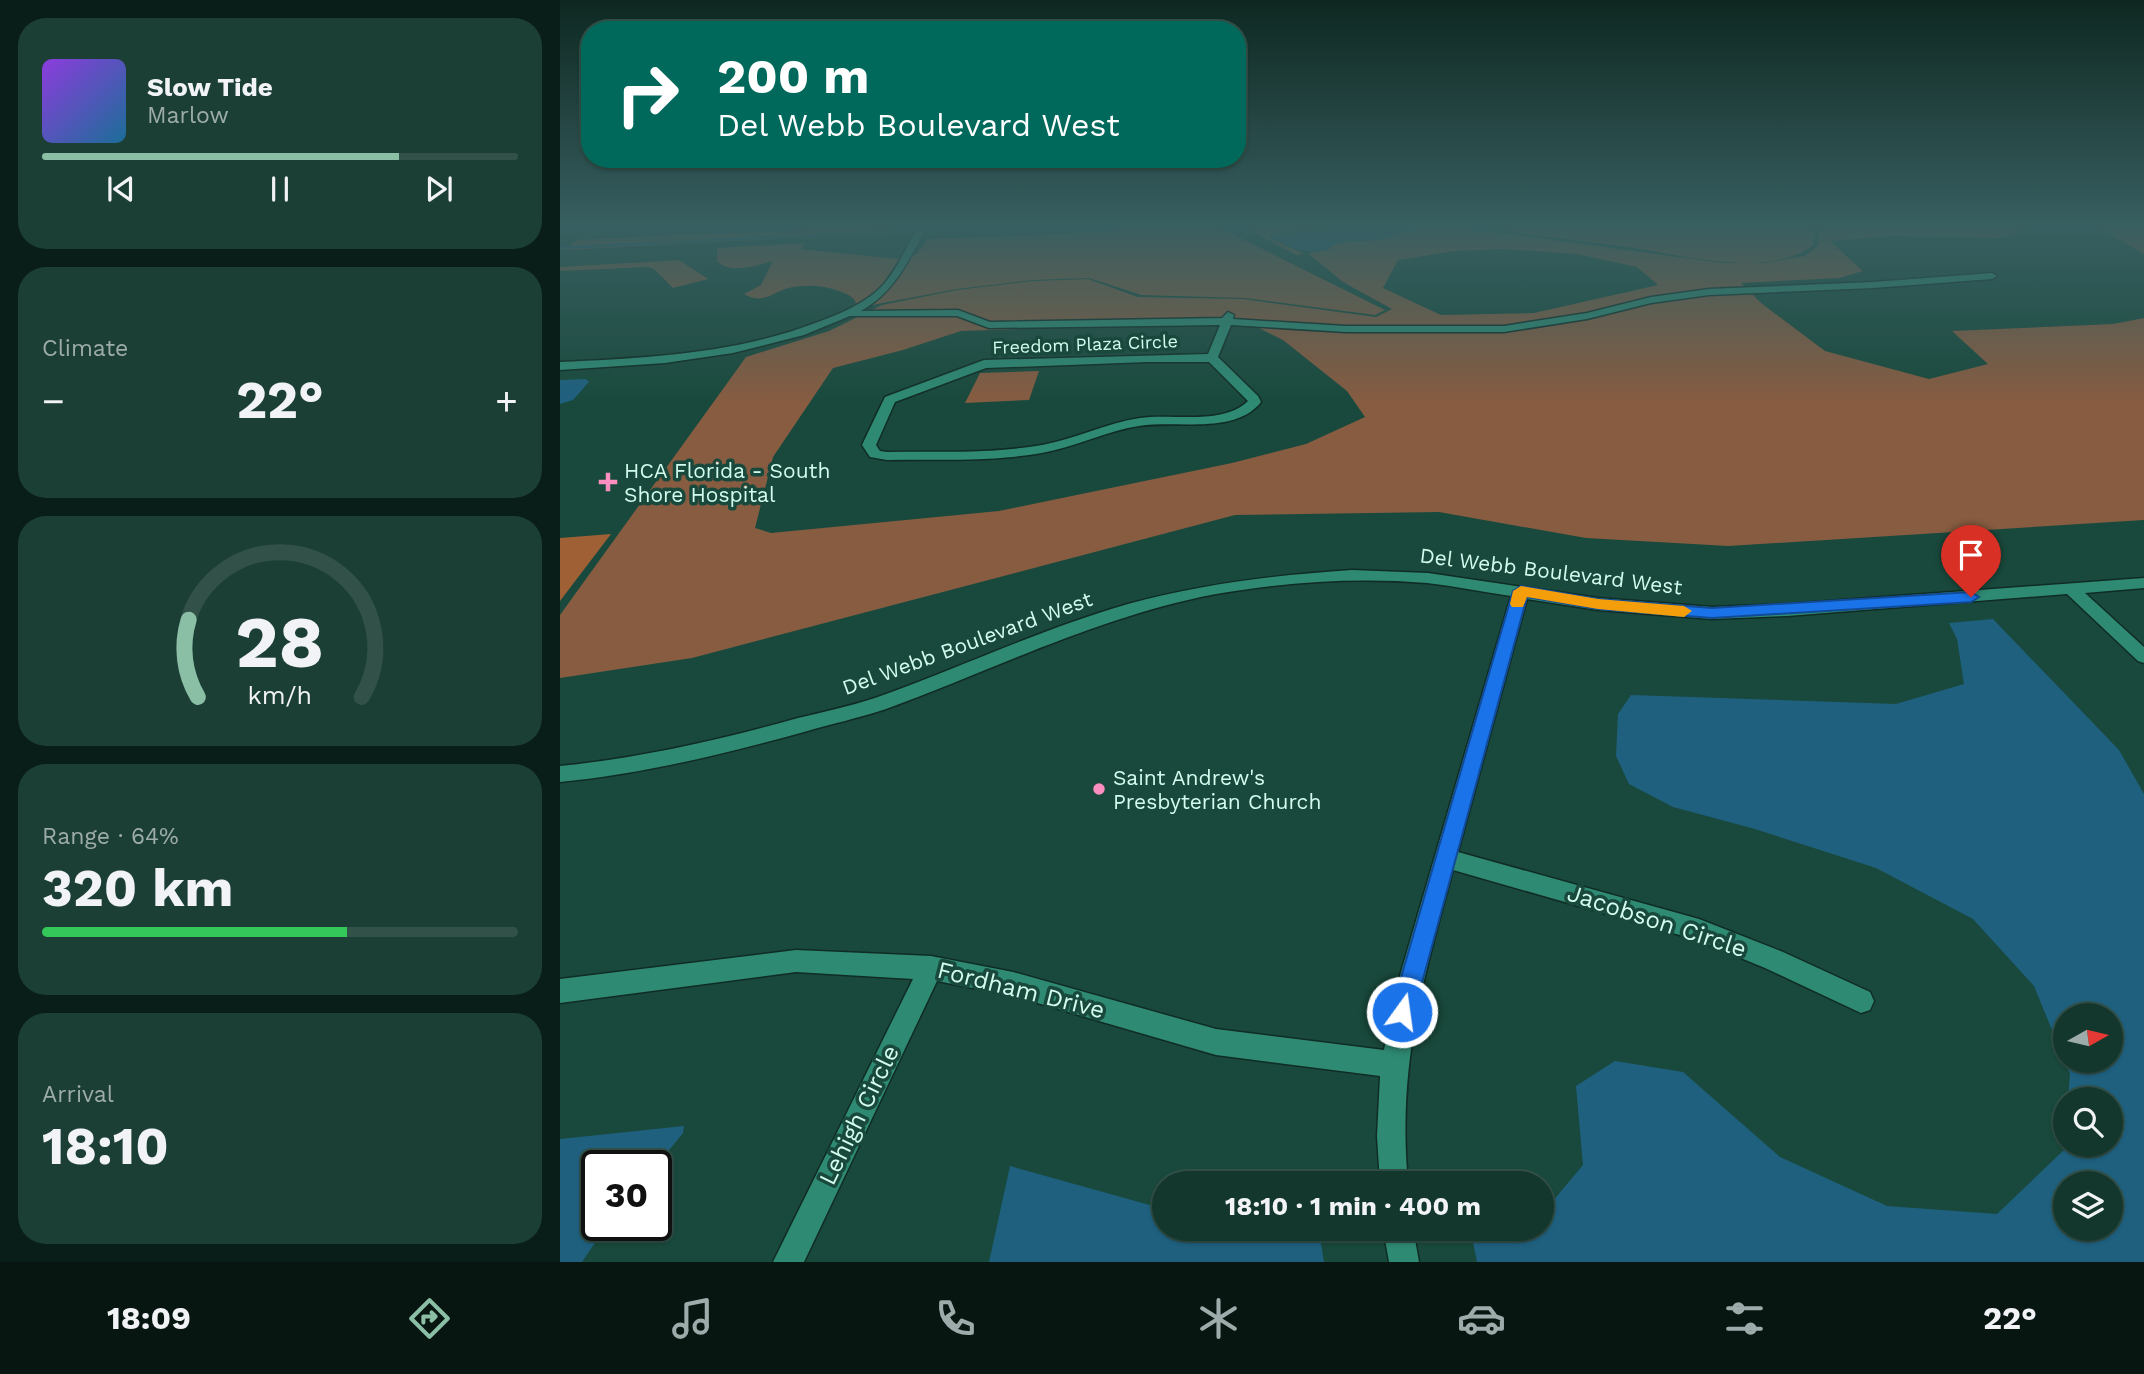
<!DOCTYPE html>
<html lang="en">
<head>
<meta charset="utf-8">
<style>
	:root { --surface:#13372d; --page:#1c3f35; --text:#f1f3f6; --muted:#9dacaa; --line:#325149; --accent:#8abfa5 }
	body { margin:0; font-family:"Work Sans",sans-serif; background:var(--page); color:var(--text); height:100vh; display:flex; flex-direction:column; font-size:26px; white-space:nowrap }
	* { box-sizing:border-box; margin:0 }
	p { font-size:23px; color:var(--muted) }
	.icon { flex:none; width:38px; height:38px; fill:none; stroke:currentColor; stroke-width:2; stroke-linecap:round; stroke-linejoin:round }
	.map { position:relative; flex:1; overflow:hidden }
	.drawer { display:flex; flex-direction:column; gap:18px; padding:18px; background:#0a1e19; width:560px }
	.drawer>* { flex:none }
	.guide { position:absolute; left:21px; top:21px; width:665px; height:147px; border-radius:28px; box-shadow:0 2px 5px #0004,0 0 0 2px var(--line); background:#00695c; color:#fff; overflow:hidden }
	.needle { width:46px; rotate:82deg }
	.fabs { position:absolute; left:1493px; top:1003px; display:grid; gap:14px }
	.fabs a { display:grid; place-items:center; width:70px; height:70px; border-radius:50%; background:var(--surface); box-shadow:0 2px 5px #0004,0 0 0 2px var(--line); font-size:35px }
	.speed { position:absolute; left:21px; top:1150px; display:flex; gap:14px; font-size:35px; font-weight:700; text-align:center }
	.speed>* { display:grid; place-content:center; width:91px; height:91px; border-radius:50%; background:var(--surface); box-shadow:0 2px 5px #0004,0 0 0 2px var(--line); line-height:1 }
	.speed .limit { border:4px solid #111; border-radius:10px; background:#fff; color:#111 }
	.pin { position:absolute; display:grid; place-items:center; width:60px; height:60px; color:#fff; margin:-72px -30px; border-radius:50% 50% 50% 0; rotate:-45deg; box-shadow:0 0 7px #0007 }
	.pin .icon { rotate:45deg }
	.me { position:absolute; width:77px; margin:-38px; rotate:14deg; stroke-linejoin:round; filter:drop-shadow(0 0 5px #0008) }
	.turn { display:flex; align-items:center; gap:24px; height:147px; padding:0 21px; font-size:32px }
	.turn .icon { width:91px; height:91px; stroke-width:2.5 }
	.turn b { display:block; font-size:49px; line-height:60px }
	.big { font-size:52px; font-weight:700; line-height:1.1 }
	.drawer .tile { flex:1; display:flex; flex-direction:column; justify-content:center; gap:10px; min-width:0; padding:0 24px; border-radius:28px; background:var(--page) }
	.drawer .dial { align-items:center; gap:0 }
	.dial svg { height:182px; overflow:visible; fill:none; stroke:var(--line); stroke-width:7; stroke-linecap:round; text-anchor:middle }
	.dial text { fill:var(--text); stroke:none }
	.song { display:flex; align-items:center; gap:21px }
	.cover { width:84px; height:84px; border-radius:10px; background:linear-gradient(135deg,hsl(270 70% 55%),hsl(200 70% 35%)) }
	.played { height:7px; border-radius:4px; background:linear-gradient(90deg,var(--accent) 75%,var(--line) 75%) }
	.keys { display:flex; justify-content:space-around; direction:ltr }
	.heat { display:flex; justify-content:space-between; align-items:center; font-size:38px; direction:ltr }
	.charge { height:10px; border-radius:5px; background:linear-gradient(90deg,#34c759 64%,var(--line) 0) }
	.trip { position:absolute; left:592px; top:1171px; width:402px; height:70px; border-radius:35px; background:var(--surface); box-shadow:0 2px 5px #0004,0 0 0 2px var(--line); font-weight:700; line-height:70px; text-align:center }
	.tabs { display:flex; height:112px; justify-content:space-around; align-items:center; background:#081612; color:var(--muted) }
	.tabs .icon { width:49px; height:49px }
	.tabs .current { color:var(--accent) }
	.tabs b { font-size:32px; color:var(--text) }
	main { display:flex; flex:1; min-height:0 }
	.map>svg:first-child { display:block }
	.green { fill:#875c41; fill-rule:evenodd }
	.forest { fill:#9f6035 }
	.water { fill:#1f607f; fill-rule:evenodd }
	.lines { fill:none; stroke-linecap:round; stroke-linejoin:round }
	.stream { stroke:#1f607f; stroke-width:2.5 }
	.minor-casing { stroke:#102c24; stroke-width:3 }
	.minor { fill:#2e8a73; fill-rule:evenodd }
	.route { fill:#1a73e8; stroke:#114b97; stroke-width:2 }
	.slow { fill:#f59e0b }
	.poi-dot { fill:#fd8ec0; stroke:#19493c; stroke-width:2.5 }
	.labels { text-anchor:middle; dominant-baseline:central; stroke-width:7; stroke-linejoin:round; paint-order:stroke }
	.far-street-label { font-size:18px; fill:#d3fcee; stroke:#19493c }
	.poi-label { font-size:21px; fill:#d3fcee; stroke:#19493c; text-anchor:start }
	.street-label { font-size:21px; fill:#d3fcee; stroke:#19493c }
	.near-street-label { font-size:24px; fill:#d3fcee; stroke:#19493c }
</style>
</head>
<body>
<main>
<section class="drawer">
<div class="tile">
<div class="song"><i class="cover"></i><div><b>Slow Tide</b><p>Marlow</p></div></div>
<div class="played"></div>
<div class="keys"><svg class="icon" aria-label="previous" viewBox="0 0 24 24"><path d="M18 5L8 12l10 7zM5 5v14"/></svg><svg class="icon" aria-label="pause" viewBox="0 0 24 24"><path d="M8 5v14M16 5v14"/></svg><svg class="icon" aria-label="next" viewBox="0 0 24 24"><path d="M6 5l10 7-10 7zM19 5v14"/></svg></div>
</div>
<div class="tile"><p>Climate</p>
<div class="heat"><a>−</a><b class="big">22°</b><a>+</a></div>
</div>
<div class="tile dial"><svg viewBox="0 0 100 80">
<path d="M14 69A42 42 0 1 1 86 69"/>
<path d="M14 69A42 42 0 0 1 10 35" stroke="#8abfa5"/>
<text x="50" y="56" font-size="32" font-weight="700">28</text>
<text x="50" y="72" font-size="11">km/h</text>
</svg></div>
<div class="tile"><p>Range · 64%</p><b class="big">320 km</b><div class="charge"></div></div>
<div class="tile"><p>Arrival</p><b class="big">18:10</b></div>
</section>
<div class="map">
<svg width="1584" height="1262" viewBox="0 0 1584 1262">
	<rect width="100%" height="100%" fill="#19493c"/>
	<g class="green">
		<path d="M292,226H358L354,232L4,250L18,240Z"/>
		<path d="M585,226H656L825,310L815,315L685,298L581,295L529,278L473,280L397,289L307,306L329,289L351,256L357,254L368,239L491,235Z"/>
		<path d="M682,226H818L725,232L707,236L744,254L736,255Z"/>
		<path d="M861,226H905L912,229L1162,263H1204L1245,256L1258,246L1259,228L1255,226H1478L1440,238L1333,236L1270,241L1303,271L1279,278L1181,283L1201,303L1265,351L1369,379L1428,364L1392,331L1553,324L1584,318V520L1168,546L1026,538L879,512L675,515L132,658L0,678V615L186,357L269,331L322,305L397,290L473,281L528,279L578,297L683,299L816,317L832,309L783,282L748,253L768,250L773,245L784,242L818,240ZM944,249L1017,254L1077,267L1098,285L974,313L881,315L823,288L838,260L895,251ZM637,323L693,325L723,340L787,391L805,417L746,444L672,463L439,511L211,533L195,528L213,457L273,368L343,350L401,331Z"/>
		<path d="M916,226H1251L1255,228L1253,245C1214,276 1137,259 1092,251C1034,241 974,237 916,226Z"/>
		<path d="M1526,226H1584V254L1548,233Z"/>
		<path d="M245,243L241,249L339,259L319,289L292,307L296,303C293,296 287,294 279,291C263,285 242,284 225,289C209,295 201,304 184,294L201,285L213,261C197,265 170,275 157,261V248Z"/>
		<path d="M119,260L148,279L113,288L94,269L88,267L0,271V267Z"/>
		<path d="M479,371L469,400L405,403L420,373Z"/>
	</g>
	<path class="forest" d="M51,534L0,601V538Z"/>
	<g class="water">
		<path d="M827,226H861C847,231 832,237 817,240C801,242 779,237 768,250C741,254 734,249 711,236Z"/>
		<path d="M26,379L29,382L13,400L0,404V380Z"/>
		<path d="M1433,619L1559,750L1584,794V1262H917L912,1237L937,1229L982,1228V1214L1023,1165L1016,1086L1055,1061L1123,1072L1220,1157L1327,1206L1437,1214L1504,1150L1505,1135V1144H1550V1099H1508L1510,1074L1474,986L1413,919L1316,868L1195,829L1113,807L1069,784L1056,756L1058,714L1071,695L1336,704L1404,684L1397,639L1389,623ZM1550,1015V1060H1505V1015ZM1550,1183V1228H1505V1183Z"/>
		<path d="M124,1126L123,1133L96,1166H37V1225H47L22,1262H0V1139Z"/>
		<path d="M450,1166L604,1209V1228L739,1230L760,1238L764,1262H429Z"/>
	</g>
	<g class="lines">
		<path class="stream" d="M0,248L442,226"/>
		<defs>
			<g id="minor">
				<path d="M358,226H368C348,260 336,291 301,311L398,310L430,322L662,318L668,312L674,315L673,319L786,326H944L1027,313L1091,297L1149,289L1313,282L1432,273L1437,276L1432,279L1313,288L1149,295L1091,303L1027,319L944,332H786L671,325L658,357L698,396L701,402C675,435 617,420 579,426C546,431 515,447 482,453C431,462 378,459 327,460L310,457L302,445L325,397L424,360L648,354L660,325L429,328L397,316H290L244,335L173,353L105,363L0,370V362C87,358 175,354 258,322C279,314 302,305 319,289C337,272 346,247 358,226ZM587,362H649L688,401C662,426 612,413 580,418C546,423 515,439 482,445C431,454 378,451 327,452L320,451L316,445L335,402L426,368Z"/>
				<path d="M792,570L868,573L1038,598L1152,607L1227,604L1584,578V588L1525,593L1584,647V663L1578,661L1507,594L1227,616L1152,619L1038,610L967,599L898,852L1139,919L1223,952L1310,992L1314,1001L1310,1010L1301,1013L1205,968L1137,940L893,870C863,980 837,1066 848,1183H820L817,1136L820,1076L656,1055L453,996L377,981L244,1262H213L353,979L236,972L0,1003V979L236,950L371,956L453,972L656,1029L824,1050L834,996L951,596C923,592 895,586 867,583C797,577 725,582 656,594C540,616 435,669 326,709C299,718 271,724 244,732C164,754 82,774 0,782V766C80,758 160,740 238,718C264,712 290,706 315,698C400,668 481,629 568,604C642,584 716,575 792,570Z"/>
				<path d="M823,1228H853L859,1262H829Z"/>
			</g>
		</defs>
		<use href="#minor" class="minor-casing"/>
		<use href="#minor" class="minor"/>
	</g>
	<linearGradient id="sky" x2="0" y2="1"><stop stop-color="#0e2821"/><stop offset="0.56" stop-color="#385f61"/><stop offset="1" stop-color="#385f61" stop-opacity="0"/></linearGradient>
	<rect width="1584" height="403" fill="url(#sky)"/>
	<path class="route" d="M961,586L1038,599L1152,608L1411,592L1419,597L1411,602L1152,618L1038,609L967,597L854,1012L851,1020L842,1023L834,1020L831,1012L953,591Z"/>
	<path class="slow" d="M961,586L1038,599L1124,606L1132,611L1124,617L1038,609L967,597L963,607H952L950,604L953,591Z"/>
	<g class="poi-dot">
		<path d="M44.5 471.5h7v7h7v7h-7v7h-7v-7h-7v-7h7z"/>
		<circle cx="539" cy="789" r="7"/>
	</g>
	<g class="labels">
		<g class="far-street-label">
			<text transform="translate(525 344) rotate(-2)">Freedom Plaza Circle</text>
		</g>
		<g class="poi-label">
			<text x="64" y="470">HCA Florida - South<tspan x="64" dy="24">Shore Hospital</tspan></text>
			<text x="553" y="777">Saint Andrew's<tspan x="553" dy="24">Presbyterian Church</tspan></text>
		</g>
		<g class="street-label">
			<text transform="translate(991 571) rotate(7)">Del Webb Boulevard West</text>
			<text transform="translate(407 643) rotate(-20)">Del Webb Boulevard West</text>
		</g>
		<g class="near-street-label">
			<text transform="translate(1097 921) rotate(18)">Jacobson Circle</text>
			<text transform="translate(461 990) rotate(14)">Fordham Drive</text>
			<text transform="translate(299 1115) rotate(-64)">Lehigh Circle</text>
		</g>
	</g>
</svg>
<div class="fabs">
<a><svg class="needle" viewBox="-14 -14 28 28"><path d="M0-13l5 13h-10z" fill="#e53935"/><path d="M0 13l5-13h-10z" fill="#9dacaa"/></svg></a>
<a><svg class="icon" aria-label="search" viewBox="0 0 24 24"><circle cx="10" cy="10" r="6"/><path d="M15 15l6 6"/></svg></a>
<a><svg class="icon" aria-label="layers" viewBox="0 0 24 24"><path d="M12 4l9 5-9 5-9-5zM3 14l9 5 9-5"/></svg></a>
</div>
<div class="speed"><div class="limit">30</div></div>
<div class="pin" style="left:1411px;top:597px;background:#d93025"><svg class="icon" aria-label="arrive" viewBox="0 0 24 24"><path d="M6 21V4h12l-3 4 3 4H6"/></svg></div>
<svg class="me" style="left:842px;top:1012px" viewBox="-20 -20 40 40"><circle r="17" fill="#1a73e8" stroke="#fff" stroke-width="3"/><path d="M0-11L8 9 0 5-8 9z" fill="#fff"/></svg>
<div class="trip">18:10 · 1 min · 400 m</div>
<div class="guide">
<div class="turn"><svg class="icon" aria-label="right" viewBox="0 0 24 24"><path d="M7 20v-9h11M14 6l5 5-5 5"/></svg><div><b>200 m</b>Del Webb Boulevard West</div></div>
</div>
</div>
</main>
<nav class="tabs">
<b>18:09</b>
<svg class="icon current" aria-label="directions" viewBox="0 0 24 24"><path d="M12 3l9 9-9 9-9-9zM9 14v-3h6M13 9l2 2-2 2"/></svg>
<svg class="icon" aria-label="music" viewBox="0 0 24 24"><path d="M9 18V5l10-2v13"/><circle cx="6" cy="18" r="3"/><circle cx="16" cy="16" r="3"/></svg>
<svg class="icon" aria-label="phone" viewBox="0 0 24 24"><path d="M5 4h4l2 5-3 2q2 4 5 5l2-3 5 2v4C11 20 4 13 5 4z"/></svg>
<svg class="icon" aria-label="climate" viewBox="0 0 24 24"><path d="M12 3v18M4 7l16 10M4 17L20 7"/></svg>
<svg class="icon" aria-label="car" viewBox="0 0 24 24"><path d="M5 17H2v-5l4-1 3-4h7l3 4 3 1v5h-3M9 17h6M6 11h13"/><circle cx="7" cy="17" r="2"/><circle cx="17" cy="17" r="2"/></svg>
<svg class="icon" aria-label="filters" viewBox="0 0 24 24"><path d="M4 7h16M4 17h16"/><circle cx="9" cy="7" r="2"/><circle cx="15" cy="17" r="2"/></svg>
<b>22°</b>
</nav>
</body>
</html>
